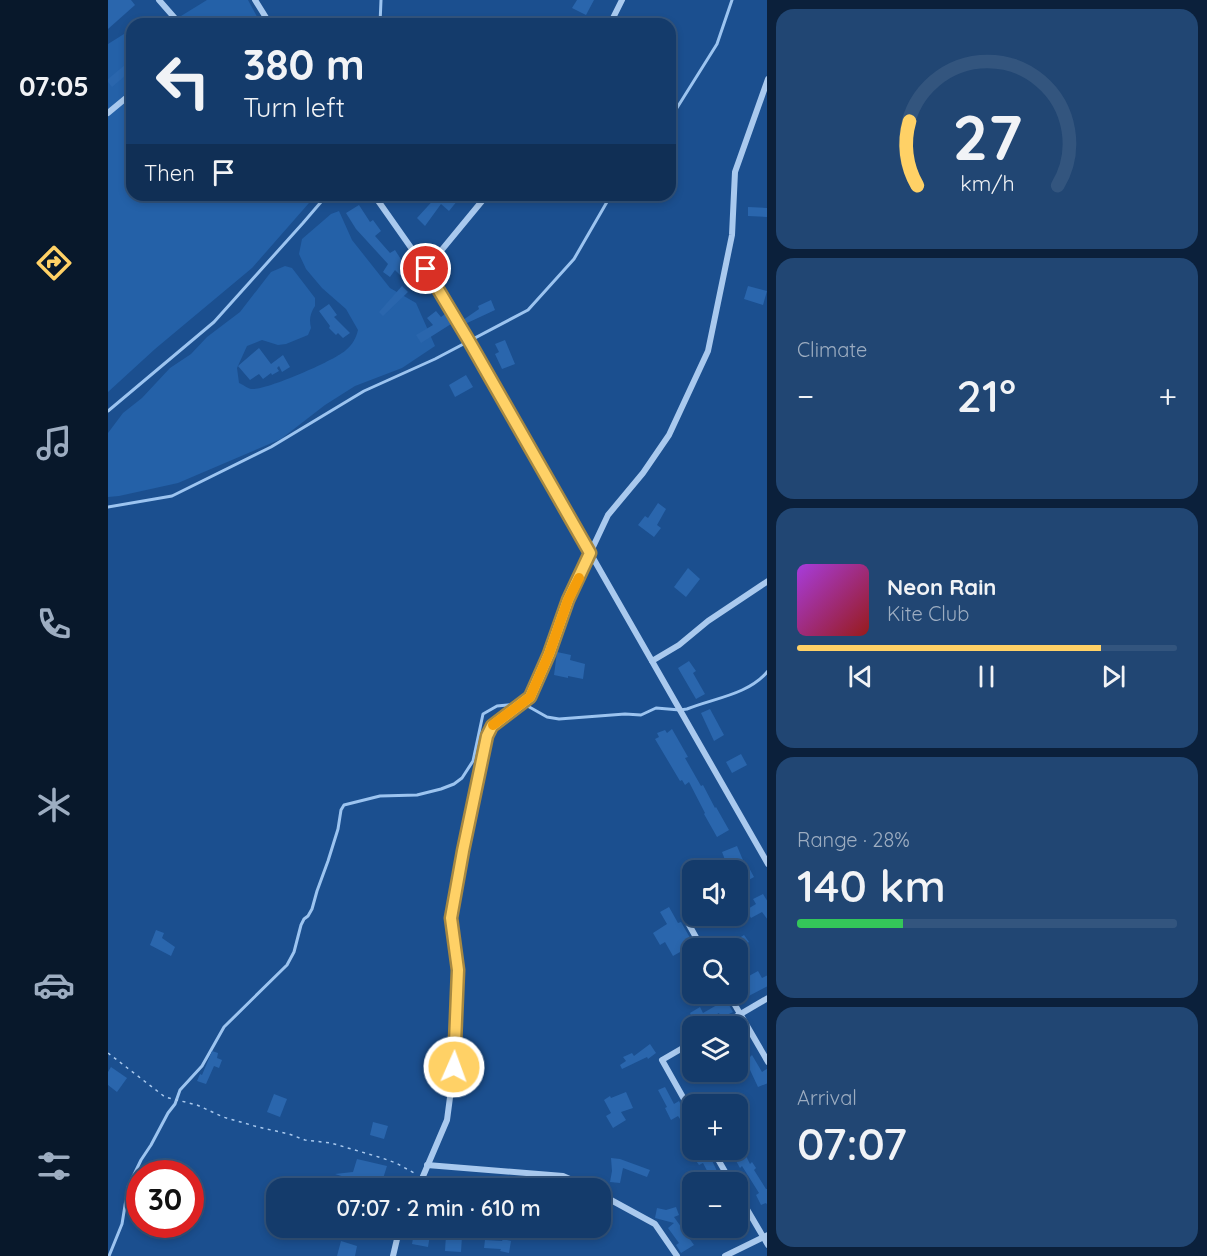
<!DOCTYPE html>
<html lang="en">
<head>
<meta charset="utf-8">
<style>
	:root { --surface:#143b6b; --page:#214673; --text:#f1f3f6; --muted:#9dadc1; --line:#33557e; --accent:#ffd166 }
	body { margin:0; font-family:Quicksand,sans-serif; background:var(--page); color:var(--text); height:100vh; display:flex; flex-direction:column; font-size:22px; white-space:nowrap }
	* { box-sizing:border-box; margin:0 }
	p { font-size:20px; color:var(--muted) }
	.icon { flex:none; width:33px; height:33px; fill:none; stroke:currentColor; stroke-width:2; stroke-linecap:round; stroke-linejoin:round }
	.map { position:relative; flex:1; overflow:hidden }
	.panel { display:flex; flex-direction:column; gap:9px; padding:9px; background:#0b203b; width:440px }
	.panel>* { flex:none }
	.hud { position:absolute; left:18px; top:18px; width:550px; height:183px; border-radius:18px; box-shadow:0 3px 9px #0003,0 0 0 2px var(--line); background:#143b6b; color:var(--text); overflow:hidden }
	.controls { position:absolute; left:574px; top:860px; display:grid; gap:12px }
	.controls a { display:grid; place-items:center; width:66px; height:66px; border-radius:12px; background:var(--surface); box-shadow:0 3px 9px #0003,0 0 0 2px var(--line); font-size:30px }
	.speed { position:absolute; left:18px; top:1160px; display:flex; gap:12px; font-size:30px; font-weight:700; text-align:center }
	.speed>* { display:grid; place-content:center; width:78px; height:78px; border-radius:50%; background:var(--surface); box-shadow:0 3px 9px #0003,0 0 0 2px var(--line); line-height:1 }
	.speed .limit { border:9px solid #d22; background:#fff; color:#111 }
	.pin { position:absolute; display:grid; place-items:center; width:51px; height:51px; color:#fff; margin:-26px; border:3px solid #fff; border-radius:50%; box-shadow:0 2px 6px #0007 }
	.me { position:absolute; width:66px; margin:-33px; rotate:2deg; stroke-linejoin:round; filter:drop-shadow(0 0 4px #0008) }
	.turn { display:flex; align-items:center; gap:21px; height:126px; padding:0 18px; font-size:27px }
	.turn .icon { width:78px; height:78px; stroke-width:2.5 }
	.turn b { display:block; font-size:42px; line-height:51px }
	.then { display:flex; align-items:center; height:57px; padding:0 18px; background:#0003; gap:12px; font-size:22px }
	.big { font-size:45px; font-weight:600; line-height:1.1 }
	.panel .tile { flex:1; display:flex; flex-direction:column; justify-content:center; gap:9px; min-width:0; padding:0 21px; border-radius:18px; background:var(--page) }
	.panel .dial { align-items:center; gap:0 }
	.dial svg { height:156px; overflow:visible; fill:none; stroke:var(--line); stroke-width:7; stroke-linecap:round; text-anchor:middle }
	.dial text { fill:var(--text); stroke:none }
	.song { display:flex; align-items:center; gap:18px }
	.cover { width:72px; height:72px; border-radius:9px; background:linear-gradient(135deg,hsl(280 70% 55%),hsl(0 70% 35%)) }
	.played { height:6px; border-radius:3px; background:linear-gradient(90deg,var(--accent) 80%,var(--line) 80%) }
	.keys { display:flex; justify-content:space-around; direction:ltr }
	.heat { display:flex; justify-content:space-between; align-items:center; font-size:33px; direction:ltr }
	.charge { height:9px; border-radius:4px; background:linear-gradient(90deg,#34c759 28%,var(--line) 0) }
	.trip { position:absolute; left:158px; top:1178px; width:345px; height:60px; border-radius:18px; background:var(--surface); box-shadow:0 3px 9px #0003,0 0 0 2px var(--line); font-weight:600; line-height:60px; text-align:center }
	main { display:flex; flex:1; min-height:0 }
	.dock { display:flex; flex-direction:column; width:108px; justify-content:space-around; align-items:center; background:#08182b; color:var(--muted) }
	.dock .icon { width:42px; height:42px }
	.dock .on { color:var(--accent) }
	.dock b { font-size:27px; color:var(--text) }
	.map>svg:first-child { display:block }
	.green { fill:#2461a8 }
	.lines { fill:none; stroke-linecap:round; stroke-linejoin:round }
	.stream { stroke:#9cc4f0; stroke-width:3 }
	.building { fill:#2a66ad }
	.path { stroke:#a9c9ee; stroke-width:1.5; stroke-dasharray:3 4.5; stroke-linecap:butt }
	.street { stroke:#a9c9ee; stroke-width:6 }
	.route-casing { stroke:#a68842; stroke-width:15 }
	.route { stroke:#ffd166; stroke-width:10 }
	.slow { stroke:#f59e0b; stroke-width:10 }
</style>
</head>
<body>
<main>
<nav class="dock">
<b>07:05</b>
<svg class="icon on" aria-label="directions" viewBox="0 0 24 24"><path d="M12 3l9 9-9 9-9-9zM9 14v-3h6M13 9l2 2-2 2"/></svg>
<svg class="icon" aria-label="music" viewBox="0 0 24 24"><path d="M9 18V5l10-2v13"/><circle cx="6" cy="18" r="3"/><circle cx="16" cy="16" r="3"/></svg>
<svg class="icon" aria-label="phone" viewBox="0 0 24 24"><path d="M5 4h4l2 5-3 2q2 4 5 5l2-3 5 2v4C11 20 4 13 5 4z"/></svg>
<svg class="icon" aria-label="climate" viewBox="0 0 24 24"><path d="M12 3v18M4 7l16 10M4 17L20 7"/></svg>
<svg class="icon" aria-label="car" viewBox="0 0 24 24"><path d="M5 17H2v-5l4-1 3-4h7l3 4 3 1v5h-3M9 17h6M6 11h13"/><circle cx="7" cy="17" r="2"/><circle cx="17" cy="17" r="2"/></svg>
<svg class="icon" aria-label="filters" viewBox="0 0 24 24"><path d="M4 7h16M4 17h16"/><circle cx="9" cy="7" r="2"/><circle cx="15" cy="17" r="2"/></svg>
</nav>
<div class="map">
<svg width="660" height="1256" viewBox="0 0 660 1256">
	<rect width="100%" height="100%" fill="#1b4f8f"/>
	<g class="green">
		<path d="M99,0H140L153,24H60Z"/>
		<path d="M24,29V195H208L144,268L47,349L0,392V44Z"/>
		<path d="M231,211L244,240L282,288L308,303L327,346L294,368L247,386L217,405L173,439L70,483L11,496L0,497V433L15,413L34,398L62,368L83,354L99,337L132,312L163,272L177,266L184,268L207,298V306C202,314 201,319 203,328L200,335L178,344L170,345L154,340L139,346L129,368L131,383C134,384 139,388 143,389C157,391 228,360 238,350C245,344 248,338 250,330L238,309L214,288L198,269L191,254L194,239L223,214Z"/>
	</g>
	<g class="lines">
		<g class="stream">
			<path d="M272,24L273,0"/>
			<path d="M562,119L609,44L624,0"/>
			<path d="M0,411L106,322L195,223L219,195"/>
			<path d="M0,507L64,496L163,447L256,391L327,359L420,310L466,259L503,195"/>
			<path d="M416,704L439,717L451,719L517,714L533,715L548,708L572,710L579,709C606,698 640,695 660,671"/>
			<path d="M1,1256L14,1224L20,1187L33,1160L43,1145L60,1113L67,1104L72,1090L94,1066L116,1027L179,965L186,952L193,925L196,919L200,916L204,909L209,891L220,861L230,829L233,810L236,805L272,796L309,795L333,789L346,784L354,778L365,761L375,714L389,706L410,704"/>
		</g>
	</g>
	<g class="building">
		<path d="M0,0H23L27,5L0,29Z"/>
		<path d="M469,0H486L478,15L464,8Z"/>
		<path d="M24,59V70L4,87L0,82V79Z"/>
		<path d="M330,195H354L341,211L333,204L317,226L309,218Z"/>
		<path d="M251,205L262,222L265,220L273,231L267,236L282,253L287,250L296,264L303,271L295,278L287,270L282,277L275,272L280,264L248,229L238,213Z"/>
		<path d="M640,207L660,208V217L640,216Z"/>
		<path d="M294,286L300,292L275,316L271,312Z"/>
		<path d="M640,286L659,291L655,305L636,299Z"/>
		<path d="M383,300L387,310L357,324L355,320L371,309L370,306Z"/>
		<path d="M221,304L229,315L226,317L242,333L235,338L230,333L228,335L221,328L222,326L211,311Z"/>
		<path d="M328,311L333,317L337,314L343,324L313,343L308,335L325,325L319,318Z"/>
		<path d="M397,340L407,364L394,369L387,354L391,352L387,344Z"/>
		<path d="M151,348L163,364L175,355L182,367L174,372L171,366L169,368L171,371L164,375L163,373L155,379L151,374L142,380L130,366Z"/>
		<path d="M358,375L365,387L347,397L341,385Z"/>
		<path d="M550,503L558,509L549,525L553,528L546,537L530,525L537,516L540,518Z"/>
		<path d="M580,568L592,579L578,597L566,587Z"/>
		<path d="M449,652L463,655L462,660L477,664L475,679L460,676V678L446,675Z"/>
		<path d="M581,661L588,671L585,673L597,694L588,699L570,668Z"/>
		<path d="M602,709L616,735L606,741L593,713Z"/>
		<path d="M564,729L580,757L577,758L593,786L595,785L607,808L608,807L621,830L609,837L596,814L597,813L581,782L577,785L574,780L572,781L547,739L551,737L549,733L557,730L559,733Z"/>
		<path d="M633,754L639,765L624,773L618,762Z"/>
		<path d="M629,846L637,865L639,864L646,877L630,886V870H621L614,852Z"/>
		<path d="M655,894L660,902V920L654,912L643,918L638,910L648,904L645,899Z"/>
		<path d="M561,907L570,923L573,922L585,943V965L580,967L572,952L565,956L557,942L552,945L545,933L559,924L552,912Z"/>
		<path d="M48,930L56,933L54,938L67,947L63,956L42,945Z"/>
		<path d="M636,935L641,942L630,948H613L608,941L615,936L620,945Z"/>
		<path d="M650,971L654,978L660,975V986L635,999L630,989V985L640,979L639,977Z"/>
		<path d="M603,993H614L625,1012L613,1018L611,1013L583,1028L580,1022L585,1019L582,1013L592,1007L595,1013L609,1005Z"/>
		<path d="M630,1036L642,1057L644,1055L654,1072L660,1068V1083L650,1087L642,1070L637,1073L631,1063L635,1061L630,1053Z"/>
		<path d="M542,1044L548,1053L540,1059L539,1057L514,1069L512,1065L518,1061L515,1057L524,1053L526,1056Z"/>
		<path d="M104,1051L110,1053L109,1058L114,1060L111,1068L106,1066L98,1084L89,1081L92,1074L94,1075Z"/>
		<path d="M3,1067L19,1078L9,1092L0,1085V1072Z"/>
		<path d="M557,1087L566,1104L571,1101L574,1107L585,1127V1138L570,1116L563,1120L557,1108L559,1107L550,1090Z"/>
		<path d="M518,1092L525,1108L513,1112L518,1120L505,1128L498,1116L503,1113L496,1100L502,1096L503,1098Z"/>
		<path d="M166,1094L179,1099L172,1117L159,1112Z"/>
		<path d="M265,1122L280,1126L276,1139L262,1135Z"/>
		<path d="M633,1146L642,1164L644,1162L648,1168L646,1170L658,1189H660V1206L658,1203L653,1205L648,1195L651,1193L634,1166L632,1168L623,1152L626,1149H630V1147Z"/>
		<path d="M599,1150L608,1169L612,1182H605L595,1163L591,1165L586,1158Z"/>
		<path d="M503,1158L512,1159L542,1170L539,1177L515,1168L512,1183L502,1182L504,1171Z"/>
		<path d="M249,1159L279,1166L272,1188L227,1174L245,1172Z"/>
		<path d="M568,1207L571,1215L566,1217L586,1245L573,1253L568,1245L571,1243L560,1228L566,1223L547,1218L549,1208L558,1210Z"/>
		<path d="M307,1227H315L314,1234L322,1235L320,1247L304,1244Z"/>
		<path d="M338,1235L354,1236L353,1252L337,1251Z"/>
		<path d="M395,1239L403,1241L401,1253L392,1251L393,1249L376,1248L377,1240L394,1241Z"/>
		<path d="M233,1241L249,1246L247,1256H229Z"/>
	</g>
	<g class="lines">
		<path class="path" d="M0,1053L57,1097L89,1105L115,1117L150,1127L181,1134L197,1140L223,1143L274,1158L288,1163L308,1174"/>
		<g class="street">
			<path d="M51,0L72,24"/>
			<path d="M147,0L162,24"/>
			<path d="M502,24L514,0"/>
			<path d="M0,113L24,93"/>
			<path d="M266,195L318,269L361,341L660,864"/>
			<path d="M318,269L379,195"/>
			<path d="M544,661L571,645L600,621L660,581"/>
			<path d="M580,923L594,948"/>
			<path d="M620,993L660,1062"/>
			<path d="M612,1026L660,998"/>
			<path d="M585,1042L554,1060L585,1115"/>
			<path d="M604,1149L623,1182"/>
			<path d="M319,1165L455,1176L482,1188"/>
			<path d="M310,1188L339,1120L346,1067L350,970L343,918L355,851L379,736L384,726L422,697L441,654L460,600L500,515L535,473L561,435L600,351L624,235L627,172L660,79"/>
			<path d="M492,1194L547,1224L569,1256"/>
			<path d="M630,1194L660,1245"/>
			<path d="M285,1256L289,1239L294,1227"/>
			<path d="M617,1256L660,1235"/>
		</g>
	</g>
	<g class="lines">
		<defs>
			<path id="route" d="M318,269L361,341L482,553L460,600L441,654L422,697L384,726L379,736L355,851L343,918L350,970L346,1067"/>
		</defs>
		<use href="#route" class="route-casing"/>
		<use href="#route" class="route"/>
		<path class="slow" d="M385,725L422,697L441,654L460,600L471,578"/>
	</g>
</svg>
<div class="controls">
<a><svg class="icon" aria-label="sound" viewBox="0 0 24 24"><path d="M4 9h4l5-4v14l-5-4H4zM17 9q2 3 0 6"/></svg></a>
<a><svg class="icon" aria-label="search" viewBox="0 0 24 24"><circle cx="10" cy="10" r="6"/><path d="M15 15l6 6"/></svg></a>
<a><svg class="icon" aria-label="layers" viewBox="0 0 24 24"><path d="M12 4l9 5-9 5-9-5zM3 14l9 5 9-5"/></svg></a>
<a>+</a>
<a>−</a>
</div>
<div class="speed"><div class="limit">30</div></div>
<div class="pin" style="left:318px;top:269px;background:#d93025"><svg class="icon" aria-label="arrive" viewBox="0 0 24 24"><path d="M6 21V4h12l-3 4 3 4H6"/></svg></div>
<svg class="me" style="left:346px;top:1067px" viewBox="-20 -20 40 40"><circle r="17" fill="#ffd166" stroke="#fff" stroke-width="3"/><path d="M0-11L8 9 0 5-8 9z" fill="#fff"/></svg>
<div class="trip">07:07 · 2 min · 610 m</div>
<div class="hud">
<div class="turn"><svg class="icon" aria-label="left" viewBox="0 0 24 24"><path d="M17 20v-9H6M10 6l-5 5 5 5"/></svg><div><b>380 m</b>Turn left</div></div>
<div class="then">Then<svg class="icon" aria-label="arrive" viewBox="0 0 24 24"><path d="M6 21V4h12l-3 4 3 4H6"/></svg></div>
</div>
</div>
<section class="panel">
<div class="tile dial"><svg viewBox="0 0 100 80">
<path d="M14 69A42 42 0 1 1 86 69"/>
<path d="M14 69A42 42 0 0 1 10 36" stroke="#ffd166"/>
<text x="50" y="56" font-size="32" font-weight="700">27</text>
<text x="50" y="72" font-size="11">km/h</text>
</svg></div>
<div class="tile"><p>Climate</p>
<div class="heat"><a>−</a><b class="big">21°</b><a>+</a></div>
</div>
<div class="tile">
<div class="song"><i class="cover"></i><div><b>Neon Rain</b><p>Kite Club</p></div></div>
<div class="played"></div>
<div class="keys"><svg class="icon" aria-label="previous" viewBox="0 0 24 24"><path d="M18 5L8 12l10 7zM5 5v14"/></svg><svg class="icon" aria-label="pause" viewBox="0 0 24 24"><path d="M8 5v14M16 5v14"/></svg><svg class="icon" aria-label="next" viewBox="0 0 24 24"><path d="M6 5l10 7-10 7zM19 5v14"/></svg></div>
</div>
<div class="tile"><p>Range · 28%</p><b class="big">140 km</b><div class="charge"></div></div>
<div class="tile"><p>Arrival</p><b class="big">07:07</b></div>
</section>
</main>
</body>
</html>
